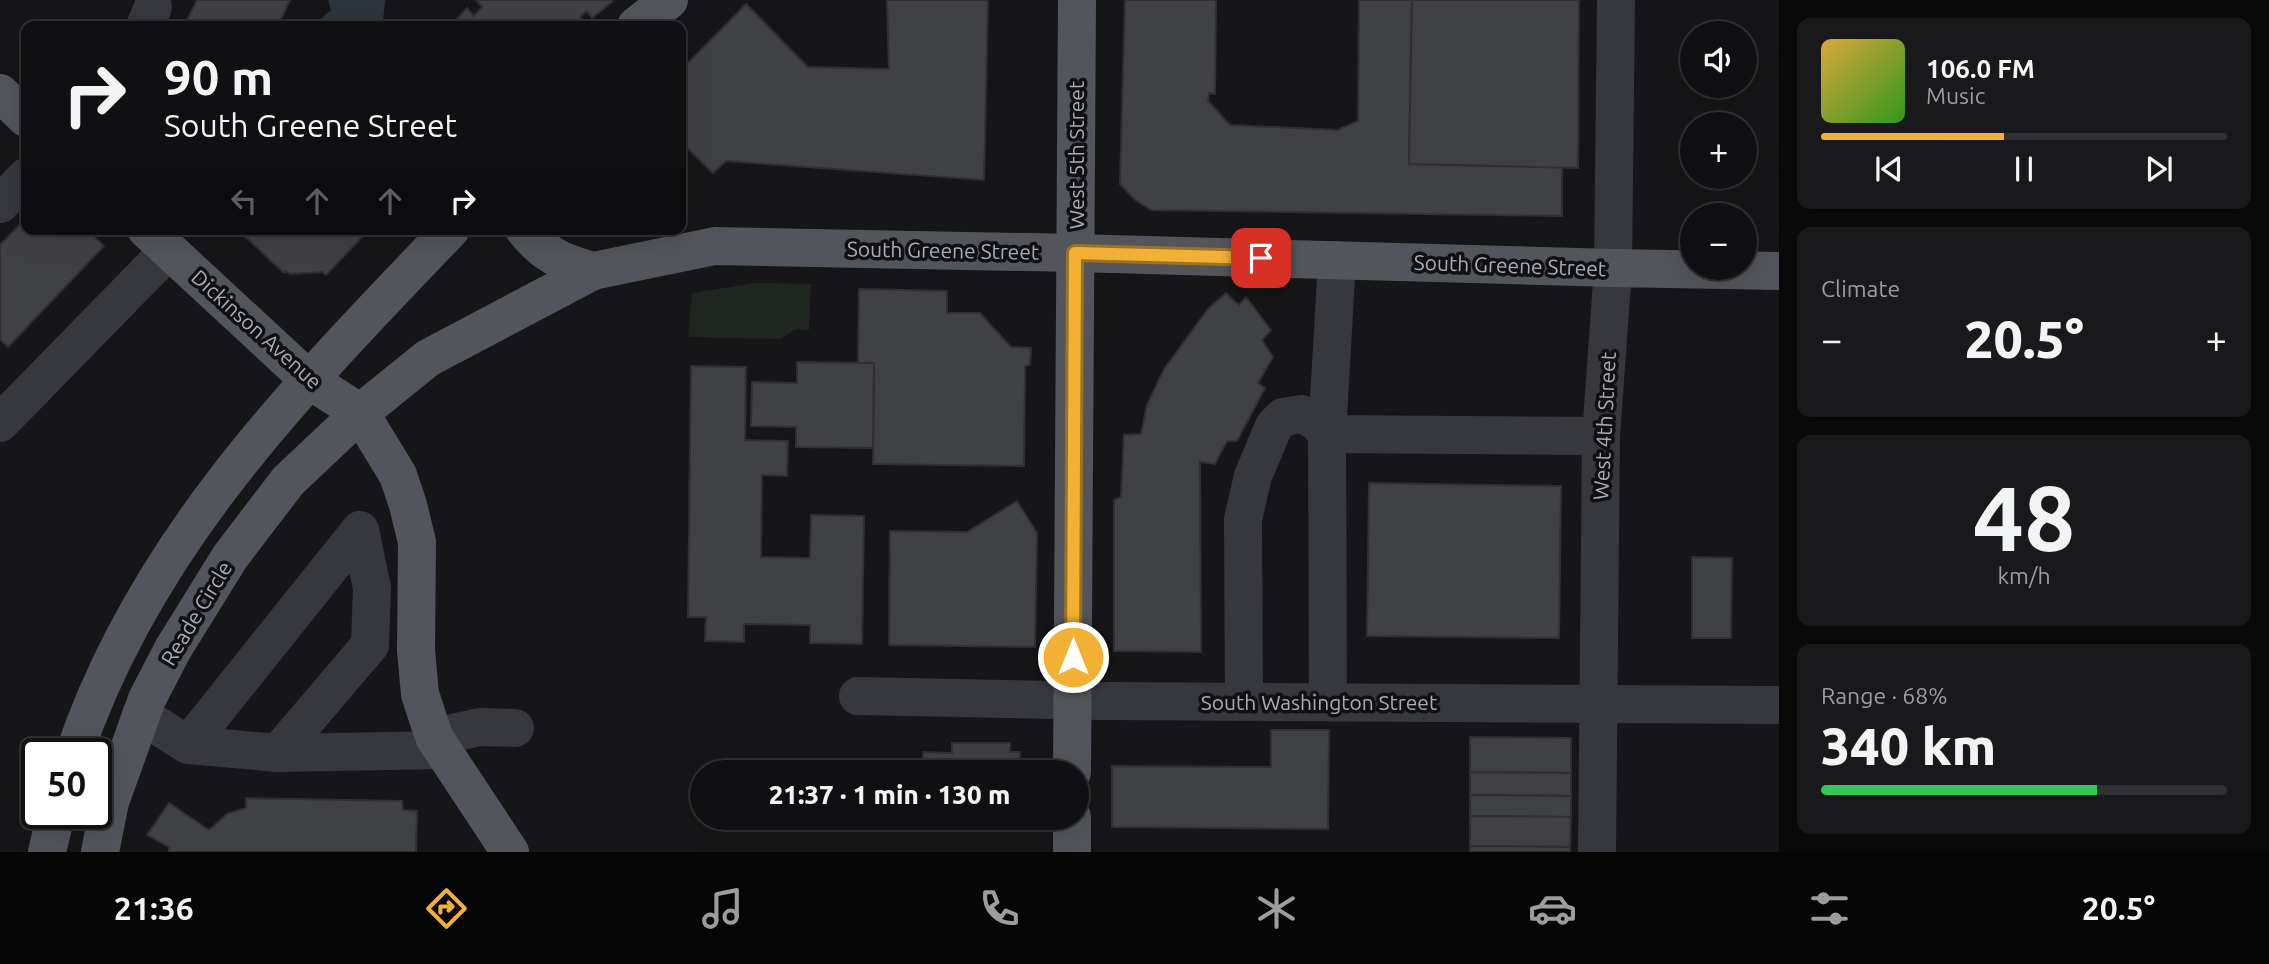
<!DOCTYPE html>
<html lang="en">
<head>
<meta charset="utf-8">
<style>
	:root { --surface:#101012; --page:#19191b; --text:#f1f3f6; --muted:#9c9d9f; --line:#303032; --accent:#f2b134 }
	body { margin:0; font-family:Ubuntu,sans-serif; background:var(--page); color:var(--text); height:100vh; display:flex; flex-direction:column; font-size:26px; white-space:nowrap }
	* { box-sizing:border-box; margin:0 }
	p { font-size:23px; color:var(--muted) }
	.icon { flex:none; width:38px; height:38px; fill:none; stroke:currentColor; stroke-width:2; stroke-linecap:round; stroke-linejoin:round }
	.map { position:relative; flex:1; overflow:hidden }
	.panel { display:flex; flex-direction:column; gap:18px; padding:18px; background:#09090a; width:490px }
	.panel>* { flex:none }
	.guide { position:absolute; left:21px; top:21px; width:665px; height:214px; border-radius:14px; box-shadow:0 7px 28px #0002,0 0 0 2px var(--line); background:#101012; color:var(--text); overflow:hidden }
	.fabs { position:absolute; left:1680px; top:21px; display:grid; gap:14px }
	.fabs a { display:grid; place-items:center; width:77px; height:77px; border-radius:50%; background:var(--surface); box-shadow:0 7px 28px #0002,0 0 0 2px var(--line); font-size:35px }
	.speed { position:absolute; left:21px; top:738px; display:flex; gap:14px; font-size:35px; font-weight:700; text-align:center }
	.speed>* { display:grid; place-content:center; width:91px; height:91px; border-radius:50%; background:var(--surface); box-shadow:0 7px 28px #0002,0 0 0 2px var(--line); line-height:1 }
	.speed .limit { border:4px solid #111; border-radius:10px; background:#fff; color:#111 }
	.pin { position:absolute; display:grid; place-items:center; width:60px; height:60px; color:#fff; margin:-30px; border-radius:14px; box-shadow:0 4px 10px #0006 }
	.me { position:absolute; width:77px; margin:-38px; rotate:0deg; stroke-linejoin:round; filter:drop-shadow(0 0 5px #0008) }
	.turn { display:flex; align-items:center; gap:24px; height:147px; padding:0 28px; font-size:32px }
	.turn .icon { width:91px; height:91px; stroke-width:2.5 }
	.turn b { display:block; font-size:49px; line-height:60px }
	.lanes { display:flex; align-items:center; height:66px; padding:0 28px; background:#0003; justify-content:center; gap:35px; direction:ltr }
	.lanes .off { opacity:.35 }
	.big { font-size:52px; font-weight:800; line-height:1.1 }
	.panel .tile { flex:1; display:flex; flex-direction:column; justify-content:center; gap:10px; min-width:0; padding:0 24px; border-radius:14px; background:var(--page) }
	.panel .dial { align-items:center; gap:0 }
	.dial b { font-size:91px; line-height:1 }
	.song { display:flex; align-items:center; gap:21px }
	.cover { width:84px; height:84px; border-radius:10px; background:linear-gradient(135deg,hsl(40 70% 55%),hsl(110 70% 35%)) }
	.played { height:7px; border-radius:4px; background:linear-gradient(90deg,var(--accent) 45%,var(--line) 45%) }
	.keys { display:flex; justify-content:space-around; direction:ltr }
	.heat { display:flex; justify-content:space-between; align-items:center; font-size:38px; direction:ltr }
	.charge { height:10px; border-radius:5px; background:linear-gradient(90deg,#34c759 68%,var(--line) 0) }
	.trip { position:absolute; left:690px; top:760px; width:399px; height:70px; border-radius:35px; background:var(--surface); box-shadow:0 7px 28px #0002,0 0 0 2px var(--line); font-weight:800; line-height:70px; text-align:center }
	.tabs { display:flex; height:112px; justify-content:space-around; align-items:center; background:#060607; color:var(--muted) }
	.tabs .icon { width:49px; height:49px }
	.tabs .active { color:var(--accent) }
	.tabs b { font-size:32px; color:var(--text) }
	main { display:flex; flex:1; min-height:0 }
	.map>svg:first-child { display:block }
	.green { fill:#1e261f }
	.water { fill:#2c353c }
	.building { fill:#404145; stroke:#303034; stroke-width:2 }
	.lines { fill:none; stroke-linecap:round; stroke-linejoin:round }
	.minor { stroke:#37383d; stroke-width:38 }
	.major { stroke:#53555c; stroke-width:38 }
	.route-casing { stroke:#9d7322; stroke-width:18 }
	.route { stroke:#f2b134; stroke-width:12 }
	.labels { text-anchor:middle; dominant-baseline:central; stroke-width:7; stroke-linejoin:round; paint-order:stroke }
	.street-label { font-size:21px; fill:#a8adb8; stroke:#111113 }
</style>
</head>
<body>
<main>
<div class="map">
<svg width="1779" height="852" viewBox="0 0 1779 852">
	<rect width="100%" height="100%" fill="#161618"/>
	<path class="green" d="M756,283L811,284L809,330L795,329L781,339L688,337L692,293Z"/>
	<path class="water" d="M328,0H385L383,22L378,26H313L331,10Z"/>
	<g class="building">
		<path d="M197,0H290L278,26H184Z"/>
		<path d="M476,0H612V2L592,18L587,11L580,17L586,23L583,26H450L467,8L474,16L482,7Z"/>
		<path d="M887,0H988L984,180L726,161L713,173L681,142V70L746,4L808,67L889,69Z"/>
		<path d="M1125,0H1216L1215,94L1209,93L1208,101L1230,125L1337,130L1358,121L1359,0H1412L1409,164L1562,167V216L1151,210L1134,199L1120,184Z"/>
		<path d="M1412,0H1579L1578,168L1409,164Z"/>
		<path d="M26,218V229H87L104,246L8,347L0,339V245Z"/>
		<path d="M237,229H360L365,234L326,275L322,272L290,274L286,271L284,273Z"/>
		<path d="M859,289L947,291V313H980L1011,347L1031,348L1030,365L1025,366L1024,466L873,464L874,363H858Z"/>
		<path d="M1226,293L1239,305L1246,297L1271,330L1262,340L1273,357L1258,383L1265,388L1237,441H1227L1215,464L1200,462L1201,652L1114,651V500L1121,497L1124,435L1141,434L1147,405L1164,369L1208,309Z"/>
		<path d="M797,362L874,363L873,448L796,447V427L751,426L752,382L797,383Z"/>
		<path d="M691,366L746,367L745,440L788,441L787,476L762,475L761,557L810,558L811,515L864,516L862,644L810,643V625L744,624V642L705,641L706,617H688Z"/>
		<path d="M1369,483L1561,486L1559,638L1367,636Z"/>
		<path d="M1017,501L1037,533L1035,647L889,645L890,531L967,532Z"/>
		<path d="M1692,557L1732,558L1731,638H1692Z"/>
		<path d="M1271,730H1329L1328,829L1112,827V766L1271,767Z"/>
		<path d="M1470,737L1571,738V773L1470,772Z"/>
		<path d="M952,743H1010V752H1020L1019,771L1023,772H923V752L952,753Z"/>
		<path d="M1470,772L1571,773V796L1470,795Z"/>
		<path d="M1470,795L1571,796V817L1470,816Z"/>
		<path d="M246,798L402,801L403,810L417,811L416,852H169V847L147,835L169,803L209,830L227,814L246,808Z"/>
		<path d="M1470,816L1571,817L1570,847L1470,846Z"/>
		<path d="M1470,846L1570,847V852H1470Z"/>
	</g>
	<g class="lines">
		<g class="minor">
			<path d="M145,26L153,7"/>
			<path d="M0,204L26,177"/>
			<path d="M0,423L169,250"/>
			<path d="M858,696L1104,701L1779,705"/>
			<path d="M1244,701L1243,519L1253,476L1274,426L1283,417L1302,414L1316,421L1327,434L1601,436"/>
			<path d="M1328,702L1327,434L1337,260"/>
			<path d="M141,715L188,745L278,753L443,750"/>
			<path d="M434,737L480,727L515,728"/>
			<path d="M188,745L360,530L372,588L370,645L278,753"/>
			<path d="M1597,852L1601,436L1613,268L1616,0"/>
		</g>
		<g class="major">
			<path d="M636,26L669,0"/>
			<path d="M0,93L26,118"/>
			<path d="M146,229L308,379L360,413L398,475L408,505L417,542L416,651L420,694L434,737L510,852"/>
			<path d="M524,229C545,256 562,262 593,271"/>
			<path d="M74,754C146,541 299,388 451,229"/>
			<path d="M1072,772L1077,0"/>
			<path d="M47,852L56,814"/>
			<path d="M100,852L110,802L147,699L173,649L230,557L288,481L360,413L428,358L593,271L715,246L1075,253L1613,268L1779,271"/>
			<path d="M1072,852V817"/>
		</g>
	</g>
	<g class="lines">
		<defs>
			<path id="route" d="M1073,657L1075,253L1261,258"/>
		</defs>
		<use href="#route" class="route-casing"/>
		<use href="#route" class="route"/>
	</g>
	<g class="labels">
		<g class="street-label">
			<text transform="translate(1076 155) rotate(-90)">West 5th Street</text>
			<text transform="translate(943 250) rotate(1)">South Greene Street</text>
			<text transform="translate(1510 265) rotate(2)">South Greene Street</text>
			<text transform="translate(257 329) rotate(42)">Dickinson Avenue</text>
			<text transform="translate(1604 426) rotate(-87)">West 4th Street</text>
			<text transform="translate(196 613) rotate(-59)">Reade Circle</text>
			<text x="1319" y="702">South Washington Street</text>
		</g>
	</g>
</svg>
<div class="fabs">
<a><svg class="icon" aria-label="sound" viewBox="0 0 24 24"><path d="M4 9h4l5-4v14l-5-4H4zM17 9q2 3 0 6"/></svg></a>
<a>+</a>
<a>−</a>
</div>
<div class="speed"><div class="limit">50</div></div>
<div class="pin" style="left:1261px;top:258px;background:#d93025"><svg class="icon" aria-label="arrive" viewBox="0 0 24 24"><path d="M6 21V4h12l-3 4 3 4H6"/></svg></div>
<svg class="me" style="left:1073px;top:657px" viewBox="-20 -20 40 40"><circle r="17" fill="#f2b134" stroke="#fff" stroke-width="3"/><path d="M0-11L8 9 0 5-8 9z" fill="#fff"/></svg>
<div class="trip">21:37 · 1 min · 130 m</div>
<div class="guide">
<div class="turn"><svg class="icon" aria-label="right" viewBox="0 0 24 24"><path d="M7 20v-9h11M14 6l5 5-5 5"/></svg><div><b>90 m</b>South Greene Street</div></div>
<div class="lanes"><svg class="icon off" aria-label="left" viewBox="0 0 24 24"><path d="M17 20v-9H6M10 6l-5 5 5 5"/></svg><svg class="icon off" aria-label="ahead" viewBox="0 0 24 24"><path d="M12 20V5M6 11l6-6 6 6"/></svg><svg class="icon off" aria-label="ahead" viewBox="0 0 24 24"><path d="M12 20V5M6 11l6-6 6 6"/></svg><svg class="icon" aria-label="right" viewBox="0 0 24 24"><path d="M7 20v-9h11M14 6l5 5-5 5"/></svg></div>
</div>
</div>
<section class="panel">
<div class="tile">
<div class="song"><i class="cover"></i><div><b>106.0 FM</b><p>Music</p></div></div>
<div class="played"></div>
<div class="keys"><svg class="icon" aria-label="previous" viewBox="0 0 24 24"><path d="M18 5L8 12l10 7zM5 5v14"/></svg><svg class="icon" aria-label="pause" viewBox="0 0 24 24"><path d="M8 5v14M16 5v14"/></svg><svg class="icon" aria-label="next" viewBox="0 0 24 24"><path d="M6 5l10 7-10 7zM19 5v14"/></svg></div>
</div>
<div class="tile"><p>Climate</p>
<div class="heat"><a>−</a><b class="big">20.5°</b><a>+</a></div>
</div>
<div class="tile dial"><b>48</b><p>km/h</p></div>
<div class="tile"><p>Range · 68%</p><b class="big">340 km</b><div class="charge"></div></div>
</section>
</main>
<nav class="tabs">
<b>21:36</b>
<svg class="icon active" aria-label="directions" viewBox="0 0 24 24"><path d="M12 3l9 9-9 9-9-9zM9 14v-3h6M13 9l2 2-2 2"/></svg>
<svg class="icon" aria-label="music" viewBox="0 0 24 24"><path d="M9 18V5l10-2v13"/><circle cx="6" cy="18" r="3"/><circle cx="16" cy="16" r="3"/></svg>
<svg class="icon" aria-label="phone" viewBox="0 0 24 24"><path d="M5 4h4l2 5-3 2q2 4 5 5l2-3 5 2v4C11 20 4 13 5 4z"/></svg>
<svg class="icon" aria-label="climate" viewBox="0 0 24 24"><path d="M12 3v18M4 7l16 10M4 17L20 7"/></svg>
<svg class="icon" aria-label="car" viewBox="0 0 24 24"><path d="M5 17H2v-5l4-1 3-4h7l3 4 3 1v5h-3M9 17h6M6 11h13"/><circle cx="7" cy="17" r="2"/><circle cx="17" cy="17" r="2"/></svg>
<svg class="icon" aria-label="filters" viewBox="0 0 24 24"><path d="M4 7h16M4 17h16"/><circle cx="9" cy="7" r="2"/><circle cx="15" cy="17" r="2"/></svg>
<b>20.5°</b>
</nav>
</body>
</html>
